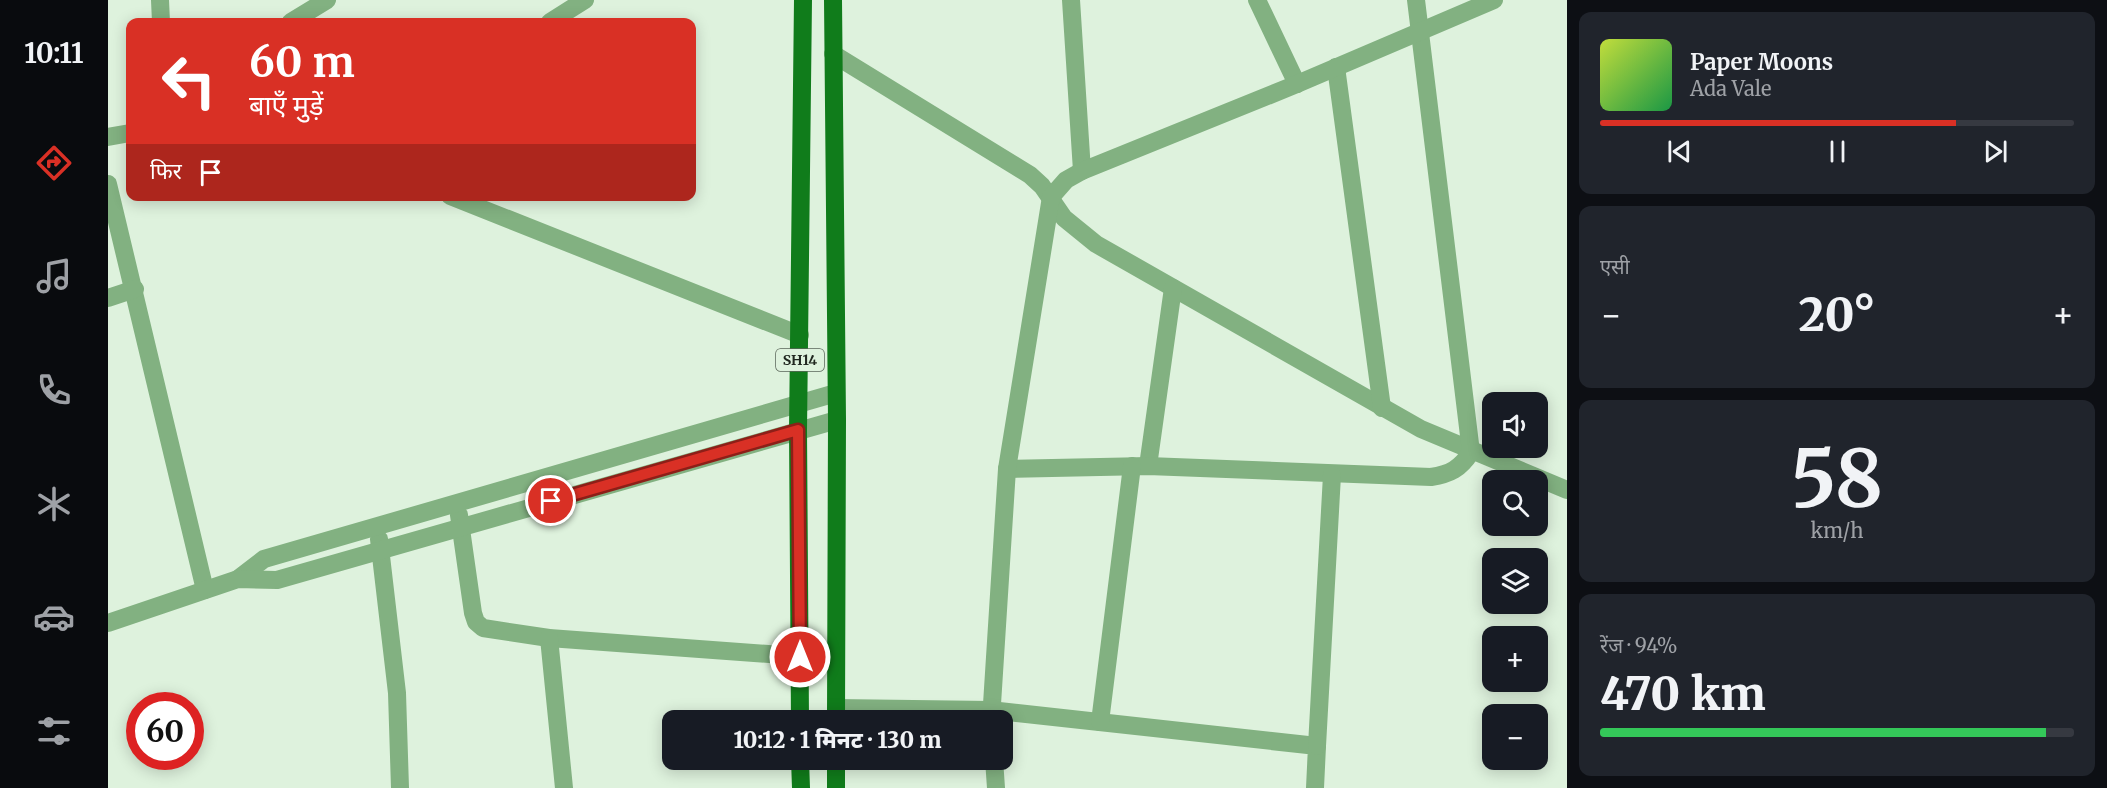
<!DOCTYPE html>
<html lang="hi">
<head>
<meta charset="utf-8">
<style>
	:root { --surface:#171b24; --page:#20242c; --text:#f1f3f6; --muted:#9ea1a6; --line:#363941; --accent:#d93025 }
	body { margin:0; font-family:Merriweather,"Noto Sans Devanagari",serif; background:var(--page); color:var(--text); height:100vh; display:flex; flex-direction:column; font-size:22px; white-space:nowrap }
	* { box-sizing:border-box; margin:0 }
	p { font-size:20px; color:var(--muted) }
	.icon { flex:none; width:33px; height:33px; fill:none; stroke:currentColor; stroke-width:2; stroke-linecap:round; stroke-linejoin:round }
	.map { position:relative; flex:1; overflow:hidden }
	.sheet { display:flex; flex-direction:column; gap:12px; padding:12px; background:#0d0f14; width:540px }
	.sheet>* { flex:none }
	.top-card { position:absolute; left:18px; top:18px; width:570px; height:183px; border-radius:12px; box-shadow:0 3px 15px #0003; background:#d93025; color:#fff; overflow:hidden }
	.buttons { position:absolute; left:1374px; top:392px; display:grid; gap:12px }
	.buttons a { display:grid; place-items:center; width:66px; height:66px; border-radius:12px; background:var(--surface); box-shadow:0 3px 15px #0003; font-size:30px }
	.speed { position:absolute; left:18px; top:692px; display:flex; gap:12px; font-size:30px; font-weight:700; text-align:center }
	.speed>* { display:grid; place-content:center; width:78px; height:78px; border-radius:50%; background:var(--surface); box-shadow:0 3px 15px #0003; line-height:1 }
	.speed .limit { border:9px solid #d22; background:#fff; color:#111 }
	.pin { position:absolute; display:grid; place-items:center; width:51px; height:51px; color:#fff; margin:-26px; border:3px solid #fff; border-radius:50%; box-shadow:0 2px 6px #0007 }
	.me { position:absolute; width:66px; margin:-33px; rotate:0deg; stroke-linejoin:round; filter:drop-shadow(0 0 4px #0008) }
	.turn { display:flex; align-items:center; gap:21px; height:126px; padding:0 24px; font-size:27px }
	.turn .icon { width:78px; height:78px; stroke-width:2.5 }
	.turn b { display:block; font-size:42px; line-height:51px }
	.then { display:flex; align-items:center; height:57px; padding:0 24px; background:#0003; gap:12px; font-size:22px }
	.big { font-size:45px; font-weight:800; line-height:1.1 }
	.sheet .tile { flex:1; display:flex; flex-direction:column; justify-content:center; gap:9px; min-width:0; padding:0 21px; border-radius:12px; background:var(--page) }
	.sheet .dial { align-items:center; gap:0 }
	.dial b { font-size:78px; line-height:1 }
	.song { display:flex; align-items:center; gap:18px }
	.cover { width:72px; height:72px; border-radius:9px; background:linear-gradient(135deg,hsl(70 70% 55%),hsl(140 70% 35%)) }
	.played { height:6px; border-radius:3px; background:linear-gradient(90deg,var(--accent) 75%,var(--line) 75%) }
	.keys { display:flex; justify-content:space-around; direction:ltr }
	.heat { display:flex; justify-content:space-between; align-items:center; font-size:33px; direction:ltr }
	.charge { height:9px; border-radius:4px; background:linear-gradient(90deg,#34c759 94%,var(--line) 0) }
	.trip { position:absolute; left:554px; top:710px; width:351px; height:60px; border-radius:12px; background:var(--surface); box-shadow:0 3px 15px #0003; font-weight:800; line-height:60px; text-align:center }
	main { display:flex; flex:1; min-height:0 }
	.dock { display:flex; flex-direction:column; width:108px; justify-content:space-around; align-items:center; background:#090b0e; color:var(--muted) }
	.dock .icon { width:42px; height:42px }
	.dock .selected { color:var(--accent) }
	.dock b { font-size:27px; color:var(--text) }
	.map>svg:first-child { display:block }
	.lines { fill:none; stroke-linecap:round; stroke-linejoin:round }
	.minor { stroke:#82b181; stroke-width:18 }
	.major { stroke:#107c1b; stroke-width:18 }
	.route-casing { stroke:#8d1f18; stroke-width:15 }
	.route { stroke:#d93025; stroke-width:10 }
	.labels { text-anchor:middle; dominant-baseline:central; stroke-width:6; stroke-linejoin:round; paint-order:stroke }
	.shield { fill:#def2dd; stroke:#5a6559; stroke-width:1.5 }
	.shield-label { font-size:14px; font-weight:bold; fill:#212820 }
</style>
</head>
<body>
<main>
<nav class="dock">
<b>10:11</b>
<svg class="icon selected" aria-label="directions" viewBox="0 0 24 24"><path d="M12 3l9 9-9 9-9-9zM9 14v-3h6M13 9l2 2-2 2"/></svg>
<svg class="icon" aria-label="music" viewBox="0 0 24 24"><path d="M9 18V5l10-2v13"/><circle cx="6" cy="18" r="3"/><circle cx="16" cy="16" r="3"/></svg>
<svg class="icon" aria-label="phone" viewBox="0 0 24 24"><path d="M5 4h4l2 5-3 2q2 4 5 5l2-3 5 2v4C11 20 4 13 5 4z"/></svg>
<svg class="icon" aria-label="climate" viewBox="0 0 24 24"><path d="M12 3v18M4 7l16 10M4 17L20 7"/></svg>
<svg class="icon" aria-label="car" viewBox="0 0 24 24"><path d="M5 17H2v-5l4-1 3-4h7l3 4 3 1v5h-3M9 17h6M6 11h13"/><circle cx="7" cy="17" r="2"/><circle cx="17" cy="17" r="2"/></svg>
<svg class="icon" aria-label="filters" viewBox="0 0 24 24"><path d="M4 7h16M4 17h16"/><circle cx="9" cy="7" r="2"/><circle cx="15" cy="17" r="2"/></svg>
</nav>
<div class="map">
<svg width="1459" height="788" viewBox="0 0 1459 788">
	<rect width="100%" height="100%" fill="#def2dd"/>
	<g class="lines">
		<g class="minor">
			<path d="M52,0L53,22"/>
			<path d="M963,0L974,171"/>
			<path d="M1149,0L1189,84"/>
			<path d="M183,22L219,0"/>
			<path d="M442,22L477,0"/>
			<path d="M725,54L922,175L934,186L956,218L988,244L1313,429L1459,490"/>
			<path d="M1228,67L1274,408"/>
			<path d="M0,137L22,133"/>
			<path d="M0,184L97,590"/>
			<path d="M342,196L692,335"/>
			<path d="M0,298L27,289"/>
			<path d="M1040,466L1065,288"/>
			<path d="M899,469L1040,466L1323,477C1342,474 1352,469 1363,452L1308,0"/>
			<path d="M351,515L365,613L368,622L375,628L441,638L728,659"/>
			<path d="M271,539L289,693L292,788"/>
			<path d="M130,579L156,559L728,393"/>
			<path d="M0,623L130,579L169,580L729,420"/>
			<path d="M441,638L456,788"/>
			<path d="M728,708L882,710L1209,746L1207,788"/>
			<path d="M883,720L899,469L943,197L958,180L974,171L1189,84L1386,0"/>
			<path d="M992,722L1024,466"/>
			<path d="M1209,746L1224,475"/>
			<path d="M886,759L888,788"/>
		</g>
		<g class="major">
			<path d="M725,0L729,420L728,720"/>
			<path d="M692,720L690,430L695,0"/>
			<path d="M692,759L693,788"/>
			<path d="M728,759V788"/>
		</g>
	</g>
	<g class="lines">
		<defs>
			<path id="route" d="M443,501L690,430L692,657"/>
		</defs>
		<use href="#route" class="route-casing"/>
		<use href="#route" class="route"/>
	</g>
	<g class="labels">
		<rect class="shield" x="668" y="349" width="48" height="22" rx="4.5"/>
		<g class="shield-label">
			<text x="692" y="360">SH14</text>
		</g>
	</g>
</svg>
<div class="buttons">
<a><svg class="icon" aria-label="sound" viewBox="0 0 24 24"><path d="M4 9h4l5-4v14l-5-4H4zM17 9q2 3 0 6"/></svg></a>
<a><svg class="icon" aria-label="search" viewBox="0 0 24 24"><circle cx="10" cy="10" r="6"/><path d="M15 15l6 6"/></svg></a>
<a><svg class="icon" aria-label="layers" viewBox="0 0 24 24"><path d="M12 4l9 5-9 5-9-5zM3 14l9 5 9-5"/></svg></a>
<a>+</a>
<a>−</a>
</div>
<div class="speed"><div class="limit">60</div></div>
<div class="pin" style="left:443px;top:501px;background:#d93025"><svg class="icon" aria-label="arrive" viewBox="0 0 24 24"><path d="M6 21V4h12l-3 4 3 4H6"/></svg></div>
<svg class="me" style="left:692px;top:657px" viewBox="-20 -20 40 40"><circle r="17" fill="#d93025" stroke="#fff" stroke-width="3"/><path d="M0-11L8 9 0 5-8 9z" fill="#fff"/></svg>
<div class="trip">10:12 · 1 मिनट · 130 m</div>
<div class="top-card">
<div class="turn"><svg class="icon" aria-label="left" viewBox="0 0 24 24"><path d="M17 20v-9H6M10 6l-5 5 5 5"/></svg><div><b>60 m</b>बाएँ मुड़ें</div></div>
<div class="then">फिर<svg class="icon" aria-label="arrive" viewBox="0 0 24 24"><path d="M6 21V4h12l-3 4 3 4H6"/></svg></div>
</div>
</div>
<section class="sheet">
<div class="tile">
<div class="song"><i class="cover"></i><div><b>Paper Moons</b><p>Ada Vale</p></div></div>
<div class="played"></div>
<div class="keys"><svg class="icon" aria-label="previous" viewBox="0 0 24 24"><path d="M18 5L8 12l10 7zM5 5v14"/></svg><svg class="icon" aria-label="pause" viewBox="0 0 24 24"><path d="M8 5v14M16 5v14"/></svg><svg class="icon" aria-label="next" viewBox="0 0 24 24"><path d="M6 5l10 7-10 7zM19 5v14"/></svg></div>
</div>
<div class="tile"><p>एसी</p>
<div class="heat"><a>−</a><b class="big">20°</b><a>+</a></div>
</div>
<div class="tile dial"><b>58</b><p>km/h</p></div>
<div class="tile"><p>रेंज · 94%</p><b class="big">470 km</b><div class="charge"></div></div>
</section>
</main>
</body>
</html>
